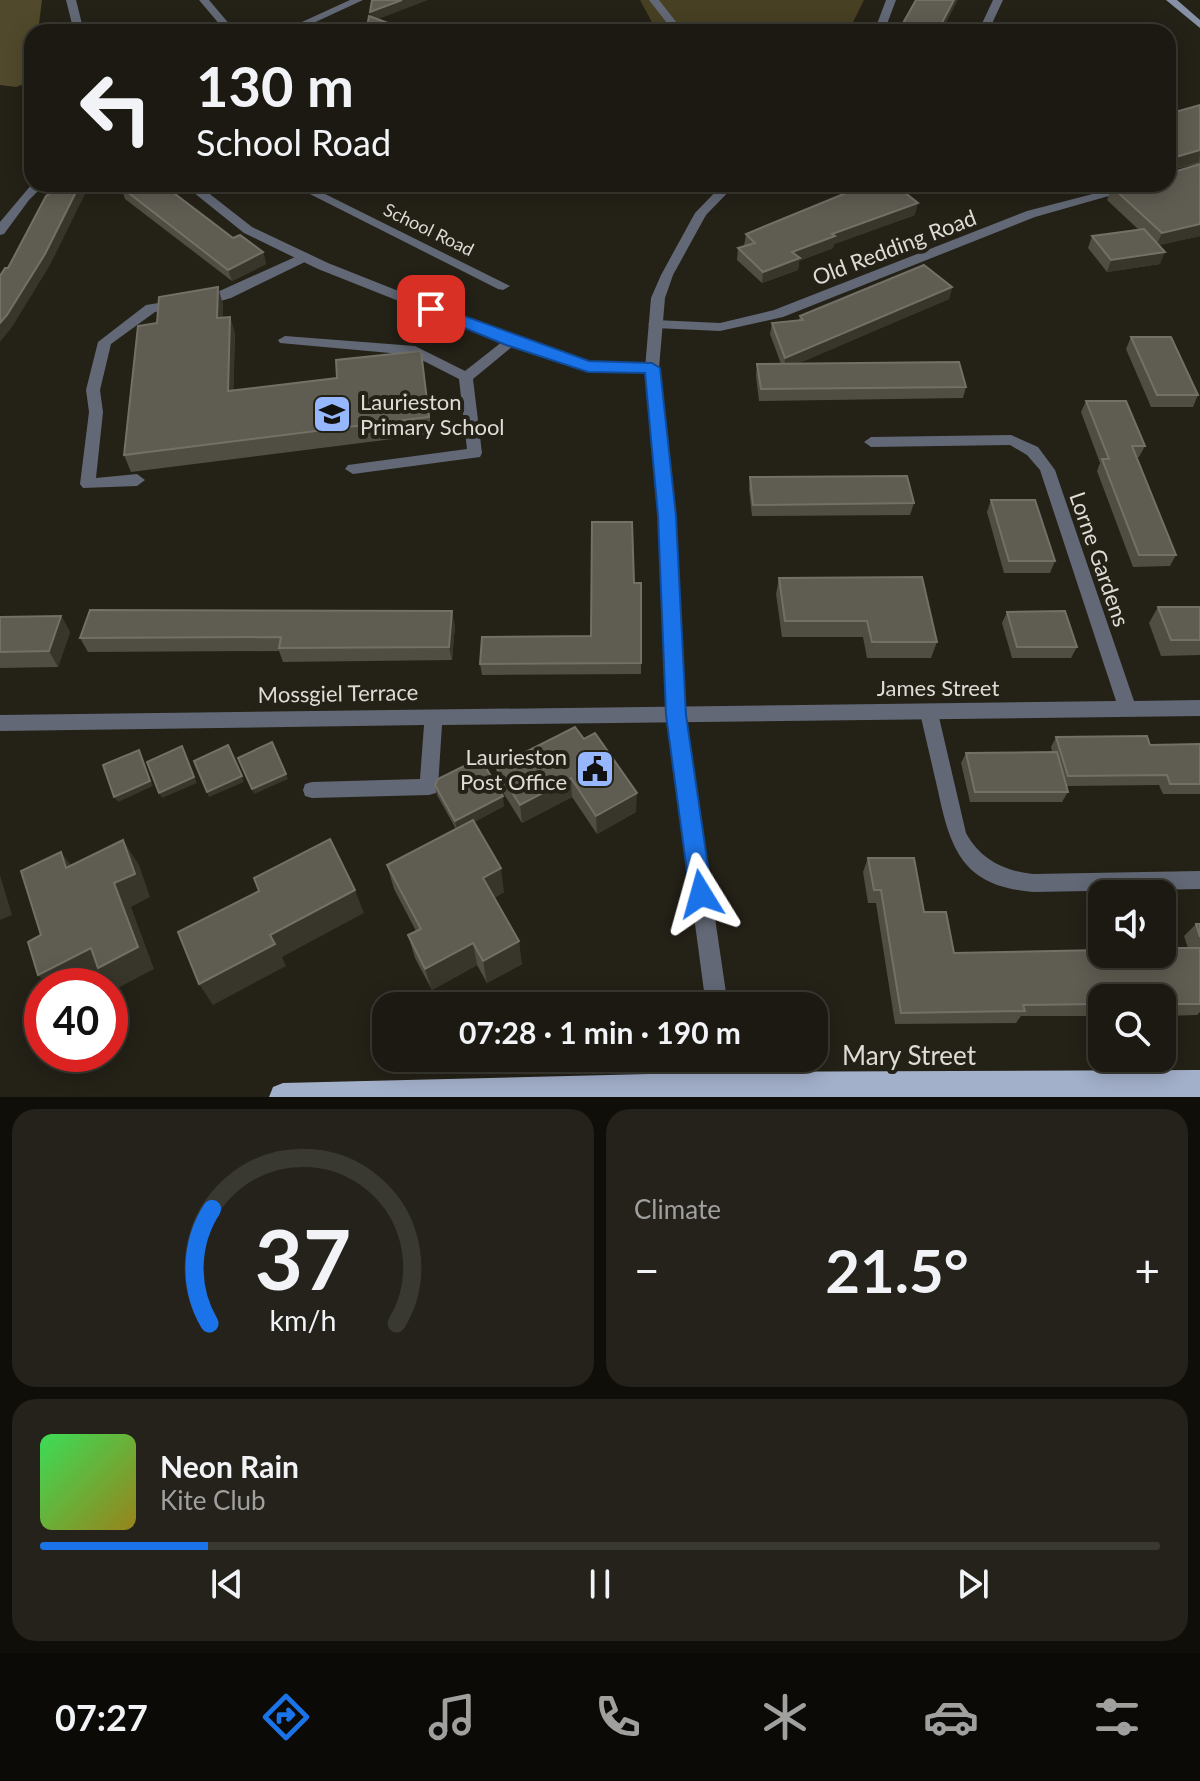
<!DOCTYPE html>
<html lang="en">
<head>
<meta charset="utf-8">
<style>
	:root { --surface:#1b1911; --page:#24221a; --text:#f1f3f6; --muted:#a0a09f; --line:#393831; --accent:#1a73e8 }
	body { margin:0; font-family:Lato,sans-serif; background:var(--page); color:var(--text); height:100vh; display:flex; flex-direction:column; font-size:30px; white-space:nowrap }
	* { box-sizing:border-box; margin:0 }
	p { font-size:26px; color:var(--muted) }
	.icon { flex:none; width:44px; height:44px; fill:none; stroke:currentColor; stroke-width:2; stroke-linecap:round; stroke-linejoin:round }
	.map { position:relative; height:1097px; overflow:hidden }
	.sheet { display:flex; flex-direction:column; gap:12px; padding:12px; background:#0f0e09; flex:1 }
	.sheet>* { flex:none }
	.hud { position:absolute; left:24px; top:24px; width:1152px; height:168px; border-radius:24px; box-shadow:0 4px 20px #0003,0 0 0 2px var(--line); background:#1b1911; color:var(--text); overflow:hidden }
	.tools { position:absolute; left:1088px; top:880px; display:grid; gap:16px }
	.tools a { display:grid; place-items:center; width:88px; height:88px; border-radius:16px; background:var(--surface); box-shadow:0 4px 20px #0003,0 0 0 2px var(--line); font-size:40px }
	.speed { position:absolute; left:24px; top:968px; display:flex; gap:16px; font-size:40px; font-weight:700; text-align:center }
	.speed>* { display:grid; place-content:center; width:104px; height:104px; border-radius:50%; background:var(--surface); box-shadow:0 4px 20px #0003,0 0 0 2px var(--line); line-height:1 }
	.speed .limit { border:12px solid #d22; background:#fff; color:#111 }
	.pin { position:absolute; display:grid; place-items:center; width:68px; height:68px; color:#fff; margin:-34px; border-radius:16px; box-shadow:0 4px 12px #0006 }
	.me { position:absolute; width:88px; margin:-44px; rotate:352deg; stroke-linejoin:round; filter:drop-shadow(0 0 6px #0008) }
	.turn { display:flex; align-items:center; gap:28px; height:168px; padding:0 40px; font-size:36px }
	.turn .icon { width:104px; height:104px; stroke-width:2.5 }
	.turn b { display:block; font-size:56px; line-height:68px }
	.big { font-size:60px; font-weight:700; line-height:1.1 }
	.sheet .card { flex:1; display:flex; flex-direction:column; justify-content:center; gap:12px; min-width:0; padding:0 28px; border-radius:24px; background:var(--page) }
	.sheet .dial { align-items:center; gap:0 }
	.dial svg { height:208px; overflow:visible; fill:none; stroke:var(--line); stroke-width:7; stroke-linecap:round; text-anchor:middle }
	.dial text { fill:var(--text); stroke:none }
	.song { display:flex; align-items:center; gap:24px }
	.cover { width:96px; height:96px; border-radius:12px; background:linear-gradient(135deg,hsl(130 70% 55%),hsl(50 70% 35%)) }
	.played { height:8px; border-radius:4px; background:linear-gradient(90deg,var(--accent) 15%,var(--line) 15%) }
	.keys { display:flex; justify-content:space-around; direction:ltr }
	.heat { display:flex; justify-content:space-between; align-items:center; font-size:44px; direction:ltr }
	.sheet .tiles { flex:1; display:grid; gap:12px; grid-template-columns:1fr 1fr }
	.card:last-child { grid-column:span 2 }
	.trip { position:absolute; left:372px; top:992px; width:456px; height:80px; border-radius:24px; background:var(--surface); box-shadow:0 4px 20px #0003,0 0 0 2px var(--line); font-weight:700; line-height:80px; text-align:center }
	.menu { display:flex; height:128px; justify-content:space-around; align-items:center; background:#0b0a07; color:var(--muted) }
	.menu .icon { width:56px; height:56px }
	.menu .on { color:var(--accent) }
	.menu b { font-size:36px; color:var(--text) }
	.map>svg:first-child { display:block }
	.green { fill:#474023 }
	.forest { fill:#51492b }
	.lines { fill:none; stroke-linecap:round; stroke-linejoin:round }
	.service { fill:#626875; fill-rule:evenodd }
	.minor { fill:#626875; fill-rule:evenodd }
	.tertiary { fill:#626875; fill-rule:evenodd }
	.secondary { fill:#8791a5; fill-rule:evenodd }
	.primary { fill:#a3b0ca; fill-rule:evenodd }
	.wall { fill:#504d42 }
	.shaded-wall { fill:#38352a }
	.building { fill:#5f5c52; stroke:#737067; stroke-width:2 }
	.route { fill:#1a73e8; stroke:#114b97; stroke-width:2 }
	.labels { text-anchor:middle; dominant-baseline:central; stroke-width:8; stroke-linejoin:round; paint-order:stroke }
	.far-street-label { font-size:18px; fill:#dedcd6; stroke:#242117 }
	.street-label { font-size:22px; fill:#dedcd6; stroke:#242117 }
	.poi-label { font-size:22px; fill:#dedcd6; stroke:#242117; text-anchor:start }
	.near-street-label { font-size:26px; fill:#dedcd6; stroke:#242117 }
</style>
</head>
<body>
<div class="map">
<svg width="1200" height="1097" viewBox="0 0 1200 1097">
	<rect width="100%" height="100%" fill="#242117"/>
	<path class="green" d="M640,0H864L848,32H660L653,24Z"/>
	<path class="forest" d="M0,0H42L38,32H32V81L16,87L0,85Z"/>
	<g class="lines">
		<g class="service">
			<path d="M66,0H76L84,32H74Z"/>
			<path d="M304,253L309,254V260L231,298L200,307L193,303Z"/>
			<path d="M177,300L182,301V307L155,312L111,344L100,390L103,412L96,478L137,474L145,480L137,486L83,488L80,484L89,412L86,390L98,342L146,305Z"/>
			<path d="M285,336L415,346L465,371L507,338H517L519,341L473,379L482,453L480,457L353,474L345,469L348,465L467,449L459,379L412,355L280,343L278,340Z"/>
			<path d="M929,705L935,708L938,713L966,833C980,859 1004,871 1033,874L1200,871V889L1033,892C964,886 951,852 938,791C932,765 926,739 920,713L923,708Z"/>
		</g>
		<g class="minor">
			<path d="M199,0H209L236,32H226Z"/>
			<path d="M350,0H363L294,32H280Z"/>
			<path d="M649,0H659L684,32H674Z"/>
			<path d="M993,0H1003L988,32H978Z"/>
			<path d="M32,184H45L29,200L4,234L0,235V222Z"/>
			<path d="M183,184H197L252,227L328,263L517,338L589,361L652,363L659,368L652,373L583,369L507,344L318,269L244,233Z"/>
			<path d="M290,184H305L510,286L503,290L498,289Z"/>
			<path d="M1131,184H1151L1035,217L783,317L720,331L655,328L648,324L655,320L720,323L774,310L1027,211Z"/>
			<path d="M1011,435L1038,447L1055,470L1134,701L1200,700V716L442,725L438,787L436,793L429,795L312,798L305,796L303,790L305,784L312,782L420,779L424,725L0,731V715L1116,701L1040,470L1027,455L1010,445L871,447L864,442L871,437Z"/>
		</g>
		<g class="tertiary">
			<path d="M886,0H896L884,32H874Z"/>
			<path d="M723,184H736L706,215L673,275L665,298L659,368L675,516L685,715L728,1006H706L667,715L659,516L645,368L651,298L661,275L695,213Z"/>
			<path d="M714,1058H736L740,1086L737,1094L729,1097L721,1094Z"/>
		</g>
		<path class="secondary" d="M1166,0H1177L1200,20V28Z"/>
		<path class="primary" d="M1200,1070V1097H269L273,1087L283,1083L729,1072Z"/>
	</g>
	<g class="wall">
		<path d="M1200,105V163L1172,170L1174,172L1200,164V236L1159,245L1160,264L1107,272L1088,248L1092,236L1139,230L1107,200L1112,187L1168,184V114Z"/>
		<path d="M1090,184H1119L1096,190Z"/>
		<path d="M121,187L263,252L266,264L232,281L125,199Z"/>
		<path d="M915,215L834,244L833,248L799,261L798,270L762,283L737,260L738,248L744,246L746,234Z"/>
		<path d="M218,287L223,305L222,318L230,317L235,334L233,391L337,378L421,351L432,434L131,472L124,455L157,323Z"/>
		<path d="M952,287L949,299L798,363L966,387L963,398L759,401L756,376L757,364H781L770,334L772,323L799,320L800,316Z"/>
		<path d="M1131,337L1198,395L1193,407H1151L1126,349Z"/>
		<path d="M1086,401L1145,446L1139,457H1137L1176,555L1170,566L1133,567L1097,471L1100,463L1081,412Z"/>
		<path d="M750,477L914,503L910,515L752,516L749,489Z"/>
		<path d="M991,500L1055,561L1050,573H1004L987,512Z"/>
		<path d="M779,578L937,642L931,658H867L863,637H782L776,594Z"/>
		<path d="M634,583L641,663V674L482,675L480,664L591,636Z"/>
		<path d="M1158,607H1200V655L1161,656L1149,623Z"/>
		<path d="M1007,612L1077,647L1071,658H1012L1002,623Z"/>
		<path d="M61,616L70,632L58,667L0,668V617Z"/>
		<path d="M455,625L452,660L283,662L279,651L88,652L80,638Z"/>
		<path d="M575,727L636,812L597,834L572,797L522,823L499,786L496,767Z"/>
		<path d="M1056,737L1150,745L1200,744V794H1163L1159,785L1067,786L1068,792L1062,802H970L961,763L966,753L1052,752L1051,747Z"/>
		<path d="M435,785L504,806L474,822L504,892L494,898L522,964L487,983L477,965L432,990L415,958L408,935L416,931L394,889L387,865L456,829L437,795Z"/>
		<path d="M868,858L924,912L954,953L1188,948L1184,936L1196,924H1200V1012L1197,1015L1162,1016V998H1102V1016H1021L1016,1023L895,1024L876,903H868L863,872Z"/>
	</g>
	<g class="shaded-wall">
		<path d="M402,0H428L371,22L370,12Z"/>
		<path d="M954,0H958L941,32H937Z"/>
		<path d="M1200,150L1199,162L1168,171L1172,158Z"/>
		<path d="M80,184H90L50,265L12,327L0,342V323Z"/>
		<path d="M1098,184H1119L1096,190Z"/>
		<path d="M918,203L915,215L834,244L833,248L799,261L798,270L762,283L763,272L792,252L832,234Z"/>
		<path d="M1200,224V236L1156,246L1162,233Z"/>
		<path d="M263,252L266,264L232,281L228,270Z"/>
		<path d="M1165,252L1160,264L1107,272L1111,260Z"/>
		<path d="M218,287L223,305L222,335L217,318Z"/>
		<path d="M952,287L949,299L784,370L785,358Z"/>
		<path d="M230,317L235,334L233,408L228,391Z"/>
		<path d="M452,611L455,625L452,660L449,647Z"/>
		<path d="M61,616L70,632L58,667L49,651Z"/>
		<path d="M139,750L153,786L118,802L114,797Z"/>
		<path d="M185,752L197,783L162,798L159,793Z"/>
		<path d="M286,774L288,779L254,794L252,789Z"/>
		<path d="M242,776L244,782L209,797L207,792Z"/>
		<path d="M571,778L572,797L522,823L520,805Z"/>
		<path d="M637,793L636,812L597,834L596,816Z"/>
		<path d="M503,796L504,806L457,831L455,821Z"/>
		<path d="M123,840L139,865L150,897L131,907L154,969L116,989L103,974L79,986H48L38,975L91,948L114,883Z"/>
		<path d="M61,852L79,876L66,868Z"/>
		<path d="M501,868L504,892L487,902L483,878Z"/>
		<path d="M0,875L12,915L0,920Z"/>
		<path d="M355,890L364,913L282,957L286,966L213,1005L199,984L270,935Z"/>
		<path d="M519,941L522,964L487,983L483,961Z"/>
		<path d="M473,943L477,965L432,990L425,969Z"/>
	</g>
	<g class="building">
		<path d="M372,0H402L370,12Z"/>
		<path d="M916,0H954L937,32H891L892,30L898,32Z"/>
		<path d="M369,16L412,32H366Z"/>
		<path d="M1200,105V150L1172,158L1170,169L1174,172L1200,164V224L1162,233L1112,187L1121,184H1168V114Z"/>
		<path d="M66,184H80L45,254L7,315L0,323V276L5,268H8L46,196Z"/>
		<path d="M128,184H162L233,238L240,235L263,252L228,270L121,187Z"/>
		<path d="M868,184H894L918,203L832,234L835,236L792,252L800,258L763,272L738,248L755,243L746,234Z"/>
		<path d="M1144,229L1165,252L1111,260L1092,236Z"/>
		<path d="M924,265L952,287L785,358L772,323L803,320L800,316Z"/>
		<path d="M218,287L217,318L230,317L228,391L337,378L336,360L421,351L429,417L124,455L138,326L157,323L159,297Z"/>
		<path d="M1131,337H1171L1198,395H1157Z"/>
		<path d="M959,362L966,387L761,389L757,364Z"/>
		<path d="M1086,401H1126L1145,446H1132L1176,555H1139L1102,459H1109Z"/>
		<path d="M907,476L914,503L753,505L750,477Z"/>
		<path d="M991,500H1035L1055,561H1009Z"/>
		<path d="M592,522H632L634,583H641V663L480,664L482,637L591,636Z"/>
		<path d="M922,577L937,642H872L867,621H785L779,578Z"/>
		<path d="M1158,607H1200V640H1171Z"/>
		<path d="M90,610L452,611L449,647L279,648L281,637L80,638Z"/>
		<path d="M1065,611L1077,647H1017L1007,612Z"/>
		<path d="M61,616L49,651L0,652V617Z"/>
		<path d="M575,727L584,739L595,733L637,793L596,816L571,778L520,805L496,767Z"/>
		<path d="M1147,736L1150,745L1200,744V784H1170L1167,775L1068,776L1056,737Z"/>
		<path d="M272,742L286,774L252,789L238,758Z"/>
		<path d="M228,745L242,776L207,792L194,761Z"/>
		<path d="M182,746L194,777L159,793L147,762Z"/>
		<path d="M139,750L150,781L114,797L103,765Z"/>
		<path d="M1057,752L1068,792H975L966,753Z"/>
		<path d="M480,758L503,796L455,821L435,785L438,779Z"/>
		<path d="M473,820L501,868L483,878L519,941L483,961L473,943L425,969L408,935L421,929L387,865Z"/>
		<path d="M330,839L355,890L270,935L275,944L199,984L178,932L259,891L254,878Z"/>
		<path d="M123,840L135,874L114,883L138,947L98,968L91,948L38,975L28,942L41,935L21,871L61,852L66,868Z"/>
		<path d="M868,858H914L924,912H946L954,953L1102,950V954H1162V948H1200V1004H1162V998H1102V1004L1023,1005L1025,1011L901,1013L881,890H874Z"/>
		<path d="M1196,924H1200V937Z"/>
	</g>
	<path class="route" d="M431,304L589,361L652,363L660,368L676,516L686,715L712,894L709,902L701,905L693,902L690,894L666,715L658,516L645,373L588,372L506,345L426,312V306Z"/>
	<defs>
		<symbol id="school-square" viewBox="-11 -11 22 22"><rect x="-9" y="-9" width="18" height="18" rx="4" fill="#96b6fd" stroke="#242117"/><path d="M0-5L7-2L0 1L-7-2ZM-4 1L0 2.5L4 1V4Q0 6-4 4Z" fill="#111"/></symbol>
		<symbol id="civic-square" viewBox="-11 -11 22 22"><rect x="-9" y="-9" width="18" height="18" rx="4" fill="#96b6fd" stroke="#242117"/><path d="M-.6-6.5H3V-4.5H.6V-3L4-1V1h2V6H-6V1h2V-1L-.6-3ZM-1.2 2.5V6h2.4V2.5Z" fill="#111"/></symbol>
	</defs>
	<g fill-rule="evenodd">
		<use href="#school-square" x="310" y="392" width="44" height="44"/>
		<use href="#civic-square" x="573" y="747" width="44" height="44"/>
	</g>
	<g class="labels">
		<g class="far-street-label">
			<text transform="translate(429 229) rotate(26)">School Road</text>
		</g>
		<g class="street-label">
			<text transform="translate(894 247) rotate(-21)">Old Redding Road</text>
			<text transform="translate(1100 559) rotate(71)">Lorne Gardens</text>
			<text x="938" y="687">James Street</text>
			<text transform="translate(338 693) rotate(-1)">Mossgiel Terrace</text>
		</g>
		<g class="poi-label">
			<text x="360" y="401">Laurieston<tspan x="360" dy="25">Primary School</tspan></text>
			<text x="567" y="756" text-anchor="end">Laurieston<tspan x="567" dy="25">Post Office</tspan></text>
		</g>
		<g class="near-street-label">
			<text x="909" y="1055">Mary Street</text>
		</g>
	</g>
</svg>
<div class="tools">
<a><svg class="icon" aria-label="sound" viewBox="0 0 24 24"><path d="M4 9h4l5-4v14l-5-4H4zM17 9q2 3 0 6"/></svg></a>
<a><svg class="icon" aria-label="search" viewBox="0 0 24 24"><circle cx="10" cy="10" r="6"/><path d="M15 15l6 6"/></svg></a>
</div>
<div class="speed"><div class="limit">40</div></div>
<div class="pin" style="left:431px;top:309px;background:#d93025"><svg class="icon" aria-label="arrive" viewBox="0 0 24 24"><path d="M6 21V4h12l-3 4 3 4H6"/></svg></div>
<svg class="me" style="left:701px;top:894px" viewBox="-20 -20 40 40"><path d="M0-17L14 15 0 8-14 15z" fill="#1a73e8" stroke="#fff" stroke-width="4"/></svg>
<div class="trip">07:28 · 1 min · 190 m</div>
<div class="hud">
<div class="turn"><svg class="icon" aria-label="left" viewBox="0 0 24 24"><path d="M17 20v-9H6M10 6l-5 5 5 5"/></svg><div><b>130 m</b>School Road</div></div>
</div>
</div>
<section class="sheet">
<div class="tiles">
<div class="card dial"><svg viewBox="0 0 100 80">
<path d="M14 69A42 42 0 1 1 86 69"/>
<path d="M14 69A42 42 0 0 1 15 25" stroke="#1a73e8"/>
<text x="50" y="56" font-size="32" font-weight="700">37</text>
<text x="50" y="72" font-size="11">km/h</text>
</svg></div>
<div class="card"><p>Climate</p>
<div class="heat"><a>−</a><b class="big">21.5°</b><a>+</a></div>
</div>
<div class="card">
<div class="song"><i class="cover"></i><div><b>Neon Rain</b><p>Kite Club</p></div></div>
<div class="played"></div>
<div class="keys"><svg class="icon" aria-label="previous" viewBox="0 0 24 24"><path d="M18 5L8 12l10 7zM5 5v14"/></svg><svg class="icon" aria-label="pause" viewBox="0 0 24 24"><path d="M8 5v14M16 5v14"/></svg><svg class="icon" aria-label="next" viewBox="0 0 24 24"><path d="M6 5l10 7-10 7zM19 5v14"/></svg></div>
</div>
</div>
</section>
<nav class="menu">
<b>07:27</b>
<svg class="icon on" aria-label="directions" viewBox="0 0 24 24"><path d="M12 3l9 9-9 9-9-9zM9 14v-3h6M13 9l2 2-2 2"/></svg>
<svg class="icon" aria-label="music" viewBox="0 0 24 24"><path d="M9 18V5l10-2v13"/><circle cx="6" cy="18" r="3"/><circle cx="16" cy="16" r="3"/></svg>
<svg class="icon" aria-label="phone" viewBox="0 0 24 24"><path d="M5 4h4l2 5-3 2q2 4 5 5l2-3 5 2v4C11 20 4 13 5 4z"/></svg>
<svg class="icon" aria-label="climate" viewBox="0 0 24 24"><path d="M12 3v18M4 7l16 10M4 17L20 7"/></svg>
<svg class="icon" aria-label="car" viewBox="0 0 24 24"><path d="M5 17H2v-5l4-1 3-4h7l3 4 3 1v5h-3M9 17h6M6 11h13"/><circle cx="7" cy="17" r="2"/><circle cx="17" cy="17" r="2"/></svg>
<svg class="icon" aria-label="filters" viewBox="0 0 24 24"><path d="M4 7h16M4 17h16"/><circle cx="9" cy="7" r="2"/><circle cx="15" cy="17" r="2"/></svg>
</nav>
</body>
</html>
